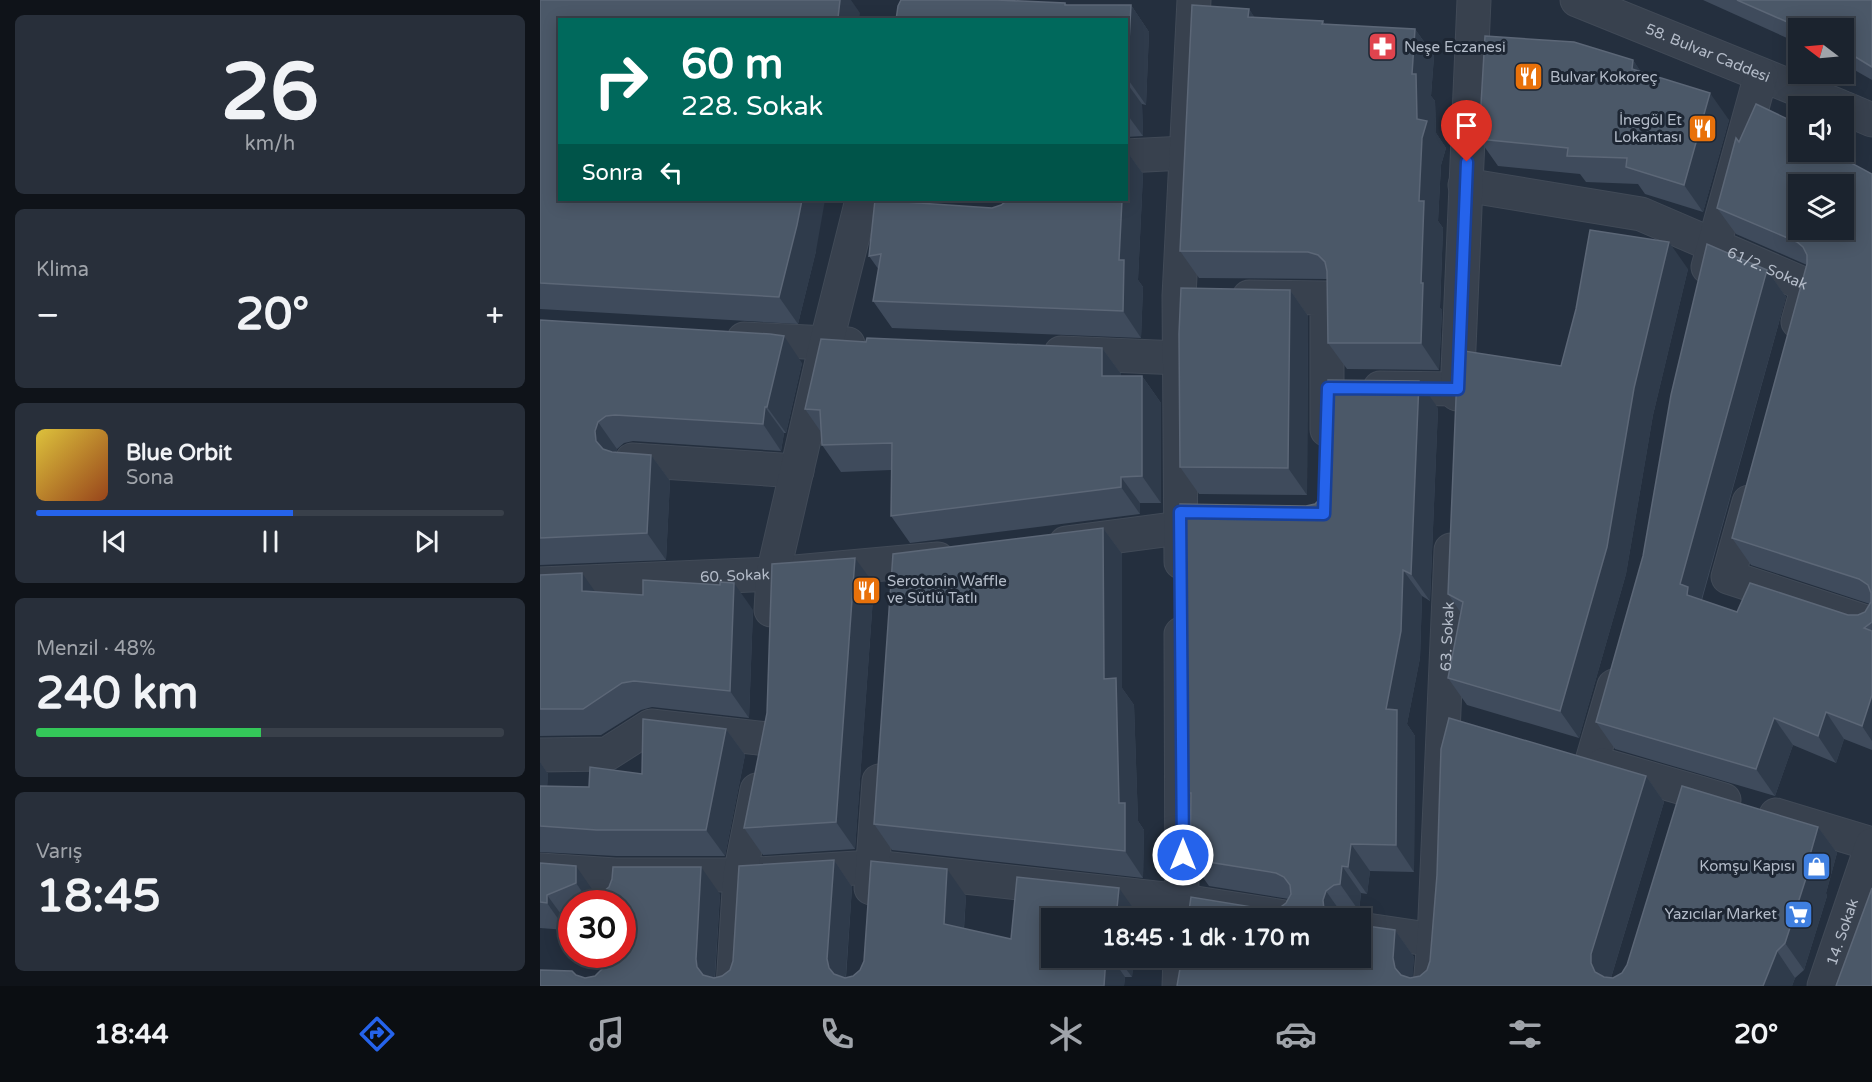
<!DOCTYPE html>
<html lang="tr">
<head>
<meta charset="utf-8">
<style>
	:root { --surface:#1b232e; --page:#282f3a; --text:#f1f3f6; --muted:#a0a4aa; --line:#39404a; --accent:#2563eb }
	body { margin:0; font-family:"Varela Round",sans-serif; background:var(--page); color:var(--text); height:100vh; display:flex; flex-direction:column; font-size:22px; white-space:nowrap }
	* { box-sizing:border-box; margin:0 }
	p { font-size:20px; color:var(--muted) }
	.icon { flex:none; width:33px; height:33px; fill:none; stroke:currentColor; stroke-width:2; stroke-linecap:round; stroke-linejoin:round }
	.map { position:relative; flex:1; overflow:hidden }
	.panel { display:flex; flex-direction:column; gap:15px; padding:15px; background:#0f1319; width:540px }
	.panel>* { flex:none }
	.banner { position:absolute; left:18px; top:18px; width:570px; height:183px; border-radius:0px; box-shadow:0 3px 15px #0003,0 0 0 2px var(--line); background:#00695c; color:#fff; overflow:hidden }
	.needle { width:39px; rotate:286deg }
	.controls { position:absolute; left:1248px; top:18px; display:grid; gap:12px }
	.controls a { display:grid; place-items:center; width:66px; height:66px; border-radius:0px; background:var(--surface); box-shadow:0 3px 15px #0003,0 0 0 2px var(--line); font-size:30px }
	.speed { position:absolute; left:18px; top:890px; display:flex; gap:12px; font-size:30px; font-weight:700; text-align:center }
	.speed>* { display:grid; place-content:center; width:78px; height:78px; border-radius:50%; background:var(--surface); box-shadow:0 3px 15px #0003,0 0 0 2px var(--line); line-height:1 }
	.speed .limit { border:9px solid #d22; background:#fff; color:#111 }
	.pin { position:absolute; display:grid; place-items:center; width:51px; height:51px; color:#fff; margin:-62px -26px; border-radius:50% 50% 50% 0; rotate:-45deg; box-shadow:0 0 6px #0007 }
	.pin .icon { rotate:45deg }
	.me { position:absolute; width:66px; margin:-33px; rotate:0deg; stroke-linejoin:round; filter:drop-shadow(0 0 4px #0008) }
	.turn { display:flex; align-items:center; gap:21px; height:126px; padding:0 24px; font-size:27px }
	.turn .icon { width:78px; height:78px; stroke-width:2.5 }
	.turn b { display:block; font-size:42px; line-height:51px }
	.then { display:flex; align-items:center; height:57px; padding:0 24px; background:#0003; gap:12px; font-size:22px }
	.big { font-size:45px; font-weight:700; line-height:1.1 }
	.panel .tile { flex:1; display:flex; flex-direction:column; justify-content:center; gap:9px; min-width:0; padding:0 21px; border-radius:9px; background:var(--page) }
	.panel .dial { align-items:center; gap:0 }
	.dial b { font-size:78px; line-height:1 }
	.song { display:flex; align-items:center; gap:18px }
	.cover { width:72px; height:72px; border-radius:9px; background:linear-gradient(135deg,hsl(50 70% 55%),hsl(20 70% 35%)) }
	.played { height:6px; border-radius:3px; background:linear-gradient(90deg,var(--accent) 55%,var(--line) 55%) }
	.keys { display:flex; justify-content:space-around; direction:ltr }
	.heat { display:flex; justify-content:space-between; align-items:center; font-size:33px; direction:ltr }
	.charge { height:9px; border-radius:4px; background:linear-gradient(90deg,#34c759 48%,var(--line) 0) }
	.trip { position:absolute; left:501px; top:908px; width:330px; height:60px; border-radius:0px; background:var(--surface); box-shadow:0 3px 15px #0003,0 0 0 2px var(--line); font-weight:700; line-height:60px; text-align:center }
	.menu { display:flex; height:96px; justify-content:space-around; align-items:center; background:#0b0e12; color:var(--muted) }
	.menu .icon { width:42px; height:42px }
	.menu .selected { color:var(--accent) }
	.menu b { font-size:27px; color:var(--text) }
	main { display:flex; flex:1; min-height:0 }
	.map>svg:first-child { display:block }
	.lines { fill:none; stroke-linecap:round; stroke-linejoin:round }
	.minor-casing { stroke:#414a57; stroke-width:35 }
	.minor { stroke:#38414e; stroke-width:33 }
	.wall { fill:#3f4b5c }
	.shaded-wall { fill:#2f3b4b }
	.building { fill:#4b5868; stroke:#5c6777; stroke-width:1.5; fill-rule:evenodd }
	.route-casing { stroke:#184099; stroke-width:15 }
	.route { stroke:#2563eb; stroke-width:10 }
	.labels { text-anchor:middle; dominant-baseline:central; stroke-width:6; stroke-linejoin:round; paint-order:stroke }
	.poi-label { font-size:15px; fill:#b4bcc9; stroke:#1d2633; text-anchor:start }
	.street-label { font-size:15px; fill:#b4bcc9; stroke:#1d2633 }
</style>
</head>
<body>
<main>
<section class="panel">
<div class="tile dial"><b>26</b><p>km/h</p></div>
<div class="tile"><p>Klima</p>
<div class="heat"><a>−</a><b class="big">20°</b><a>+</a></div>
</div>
<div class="tile">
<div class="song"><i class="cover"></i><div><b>Blue Orbit</b><p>Sona</p></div></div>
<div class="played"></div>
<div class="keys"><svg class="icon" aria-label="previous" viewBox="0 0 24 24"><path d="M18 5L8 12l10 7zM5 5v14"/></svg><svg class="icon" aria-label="pause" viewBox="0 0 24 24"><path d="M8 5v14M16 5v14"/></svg><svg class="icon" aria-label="next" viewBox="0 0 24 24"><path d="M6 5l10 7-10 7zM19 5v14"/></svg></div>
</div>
<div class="tile"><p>Menzil · 48%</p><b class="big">240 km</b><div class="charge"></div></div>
<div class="tile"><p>Varış</p><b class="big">18:45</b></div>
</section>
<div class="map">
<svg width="1332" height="986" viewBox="0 0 1332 986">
	<rect width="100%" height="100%" fill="#242f3e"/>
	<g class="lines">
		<defs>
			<g id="minor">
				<path id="s1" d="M1037,0L1299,106"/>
				<path d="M1304,108L1332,120"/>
				<path d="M586,156L645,153"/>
				<path id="s2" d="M925,185L1101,214L1268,286L1258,322"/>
				<path d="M1168,267L1221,75"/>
				<path d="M709,297L787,298V430"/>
				<path d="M204,339L308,344"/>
				<path d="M521,353L640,358"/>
				<path d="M840,388L918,389"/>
				<path d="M917,394L934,0"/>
				<path d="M92,460L257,471"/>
				<path d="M1209,502L1188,577L1332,624"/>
				<path d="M526,543L640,528"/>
				<path d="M641,562L639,296L654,0"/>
				<path id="s3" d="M0,584L233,574L398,559"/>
				<path d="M231,610L233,574L286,344L322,200"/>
				<path d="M641,634L642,918"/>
				<path d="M0,755L67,754L111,726L227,739"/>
				<path d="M1052,761L1074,686"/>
				<path d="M1063,765L1184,800"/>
				<path d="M1236,815L1332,844"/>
				<path d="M0,870L75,875H200L333,867L643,901L751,918"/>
				<path d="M331,888L339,781"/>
				<path d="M820,929L894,940"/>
				<path d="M193,986L200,875L217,790"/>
				<path d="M639,986L640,957"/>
				<path id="s4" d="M890,986L894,940L911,550"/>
				<path id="s5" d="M1284,986L1332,845"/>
			</g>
		</defs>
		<use href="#minor" class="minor-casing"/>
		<use href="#minor" class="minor"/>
	</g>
	<g class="wall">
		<path d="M0,0L320,13L20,20V200L276,251L258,324L0,309Z"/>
		<path d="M361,0H459L525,3L527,5H591L609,32L606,105L602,104L603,136L586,137V20H356L358,6Z"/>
		<path d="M1163,0H1332V80L1304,64V28H1258V43Z"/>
		<path d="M709,9L714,17L783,21L785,24L875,29L894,56L891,96L895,101L896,133L906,148L901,165L898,221L903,228L900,308L902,310L899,370L807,369L788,343L787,279L659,278L640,251Z"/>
		<path d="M1093,60L1100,71L1189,120L1163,212L1105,194L1098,184L1046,182L1040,174L958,166L939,139Z"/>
		<path d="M1199,142L1300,152L1306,160L1332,174V750L1304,739L1296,763L1253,745L1235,796L1075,749L1056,722L1227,270L1246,297L1162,600L1197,612L1318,615L1325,612L1330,604L1211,565L1192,538L1267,265L1196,234L1177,208Z"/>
		<path d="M586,150L603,174L598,280L603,287L601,338L352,328L333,301L339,270L329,256L452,208L461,205L586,200Z"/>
		<path d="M1148,269L1113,415L1086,574L1039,738L927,705L908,678L921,613L908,594L1021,366Z"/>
		<path d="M750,290L768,316L767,495L659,494L640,467Z"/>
		<path d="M0,320L262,363L246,433H244L241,451L93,441L84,443L77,449L76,452L111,455L130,481L126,560L0,565Z"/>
		<path d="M326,342L562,348L581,374V376H602L621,403V503H600V514L370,543L351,516V470L301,472L282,445L281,432L265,409Z"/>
		<path d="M898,408L890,601L882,596L880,658L867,724L875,736L874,872L830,871L827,894L821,893L819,911L813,912L805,918L730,910L738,909L746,903L749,899L669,886L650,859L651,796L649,793L766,506L775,504Z"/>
		<path d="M563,528L582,554V688L594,705L598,821L604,830L603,878L352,850L334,824Z"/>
		<path d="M0,575L55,591L213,610L209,718L112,707L101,710L61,735L0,736Z"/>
		<path d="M334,584L315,849L223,855L204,828Z"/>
		<path d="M186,729L205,755L185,856H76L0,852V762L8,774L7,786L49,787L102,774Z"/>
		<path d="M1106,776L1124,802L1071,978H1073L1082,973L1278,827L1297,853L1286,893L1287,896L1264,970L1255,978L1252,986H637L855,930L874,957L872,978L880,976Z"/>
		<path d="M294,860L312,887L306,978L313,976L426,896L424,929L471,939L598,915L512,957H594L592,977H585L584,986H0L36,975L45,978L55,976L180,894L175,978L182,976L190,970Z"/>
		<path d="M0,863L54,892L55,903H32V919L26,921V930L0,928Z"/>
	</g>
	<g class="shaded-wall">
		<path d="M300,0H311L320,13L319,20H299L298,18Z"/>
		<path d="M591,5L609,32L606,105L587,78Z"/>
		<path d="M709,9L727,36L708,17Z"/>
		<path d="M875,29L894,56L891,96L895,101L896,133L906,148L901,165L898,221L903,228L900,308L902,310L899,370L881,343V283L877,119L872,74Z"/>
		<path d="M1093,60L1111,87L1092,69Z"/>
		<path d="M586,82L602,104L603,136L586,113Z"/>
		<path d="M1170,93L1189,120L1163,212L1144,185Z"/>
		<path d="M586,150L603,174L598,280L603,287L601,338L583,311L579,260L582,200H586Z"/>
		<path d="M1288,152H1300L1310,166Z"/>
		<path d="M262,200H285L276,251L258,324L239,297Z"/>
		<path d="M1129,242L1148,269L1113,415L1086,574L1039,738L1020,711L1094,388Z"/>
		<path d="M1227,270L1246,297L1160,604L1165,621L1140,584Z"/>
		<path d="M750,290L768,316L767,495L748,468Z"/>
		<path d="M244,336L262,363L246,433L227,407Z"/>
		<path d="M562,348L581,374V403L562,376Z"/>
		<path d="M602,376L621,403V503L602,476Z"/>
		<path d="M879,381L898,408L890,601L871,574Z"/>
		<path d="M225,407L244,433L241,451L223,424Z"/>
		<path d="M58,422L77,449L73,458L75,468L56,441L55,431Z"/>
		<path d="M111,455L130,481L126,560L107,533Z"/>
		<path d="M581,477L600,503V514L581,487Z"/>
		<path d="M563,528L582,554V688L594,705L598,821L604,830L603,878L585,851L564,679Z"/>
		<path d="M315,558L334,584L315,849L296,822Z"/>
		<path d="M863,570L882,596L880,658L867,724L875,736L874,872L856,845L846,709Z"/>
		<path d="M42,573L61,600L42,591Z"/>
		<path d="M194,583L213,610L209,718L190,691Z"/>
		<path d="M1332,695V741L1322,726Z"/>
		<path d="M1286,712L1304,739L1296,763L1278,736Z"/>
		<path d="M1234,718L1253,745L1235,796L1216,769Z"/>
		<path d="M186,729L205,755L185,856L166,830Z"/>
		<path d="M0,762L8,774L6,813L0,804Z"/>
		<path d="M1106,776L1124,802L1070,981L1055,972L1051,963V954Z"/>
		<path d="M1278,827L1297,853L1286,893L1287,896L1264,970L1245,943Z"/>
		<path d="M811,844L830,871L827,894L808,867Z"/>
		<path d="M294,860L312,887L305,986L289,968L287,959Z"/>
		<path d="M36,866L54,892L55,903H50L36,883Z"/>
		<path d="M802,866L821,893L819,911L800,884Z"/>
		<path d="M161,867L180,894L174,986L157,967L156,959Z"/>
		<path d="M407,869L426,896L422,951L404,924Z"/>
		<path d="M579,888L598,915L597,918H576Z"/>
		<path d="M786,891L805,918H790L784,910L783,900Z"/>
		<path d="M7,895L26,921V930L7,903Z"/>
		<path d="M855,930L874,957L872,986L855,968L853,958Z"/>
		<path d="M1237,951L1255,978L1252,986H1223Z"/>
		<path d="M566,957H571L585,977L584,986H564Z"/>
		<path d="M577,957H594L592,977Z"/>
	</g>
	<g class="building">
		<path d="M0,0H300L298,18H300V20H20V200H262L257,225L239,297L0,283Z"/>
		<path d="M361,0H457L525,3V5H591L587,78H586V20H356L358,6Z"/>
		<path d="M1197,0H1332V67L1304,50V28H1261Z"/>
		<path d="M652,5L709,9L708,17L783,21L782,24L875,29L872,74H876L877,119L887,121L882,138L879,201H884L881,283H883L881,343H788L787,271L785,262L778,255L768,252L640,251Z"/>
		<path d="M945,36L1034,42L1093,60L1092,69L1170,93L1144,185L1086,167L1087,158L1027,156L1028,148L939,139Z"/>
		<path d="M1216,104L1258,124V152H1291L1332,174V622L1324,628L1332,631V695L1322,726L1286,712L1278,736L1234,718L1216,769L1056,722L1103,556L1131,395L1167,244L1227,270L1140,584L1148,587L1147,595L1197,612L1210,583L1308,615H1318L1325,612L1331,602V593L1328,585L1319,579L1192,538L1267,264V255L1263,247L1257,242L1177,208L1196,138L1199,142ZM1258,184H1304V230H1258Z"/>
		<path d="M335,200L452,208L461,205L468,200H582L579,260H584L583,311L333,301L341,254L329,256Z"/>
		<path d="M1050,230L1129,242L1094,388L1067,547L1020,711L908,678L923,602L908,594L918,350L1021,366L1036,309Z"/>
		<path d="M641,288L750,290L748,468L640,467L639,334Z"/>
		<path d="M0,320L230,334L244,336L227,407H225L223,424L75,415L66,416L58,422L55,431L56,441L63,449L72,452L111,455L107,533L0,538Z"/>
		<path d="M327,338L562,348V376H602V476L581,477V487L351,516L352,443L282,445L280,410L265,409L281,339L326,342Z"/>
		<path d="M788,380L879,381L871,574L863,570L861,631L846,709L857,710L856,845L811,844L808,867L802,866L800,884L794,885L786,891L783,900L784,910L789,917L792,918H648L651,897L730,910L738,909L746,903L751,894L750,885L744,877L736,873L650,859L651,793H649L645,704L641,676L640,504L766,506L775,504L782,497L785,488Z"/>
		<path d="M563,528L564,679L576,678L579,803H585V851L334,824L353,554Z"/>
		<path d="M315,558L296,822L204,828L227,713L232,564Z"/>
		<path d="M42,573V591L103,595V580L180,585V582L194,583L190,691L94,681L82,683L43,709H0V575Z"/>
		<path d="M909,718L1106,776L1051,954V963L1055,972L1064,977L1073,978L1082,973L1087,965L1142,786L1278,827L1266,869H1269L1245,943L1237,951L1223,986H637L642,957H820V925L855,930L853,958L855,968L861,975L870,978L880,976L887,970L890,961L897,875L901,749Z"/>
		<path d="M103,719L186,729L166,830H57L0,826V786L49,787L50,767L102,774Z"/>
		<path d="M294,860L287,959L289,968L294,974L305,978L313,976L320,970L324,961L331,861L407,869L404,924L471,939L477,877L579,888L576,918H512V957H566L564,986H0V970L32,971L36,975L45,978L55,976L62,969L65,960V954H82V903H64V891L69,887L72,879L73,867H161L156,959L157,967L163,975L174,978L182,976L190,970L193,961L199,866Z"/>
		<path d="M0,863L36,866V883L7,895V903L0,902Z"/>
		<path d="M1332,888V986H1296Z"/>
	</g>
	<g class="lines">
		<defs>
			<path id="route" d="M643,855L640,512L784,514L788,388L918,389L927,162"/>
		</defs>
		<use href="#route" class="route-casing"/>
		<use href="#route" class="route"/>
	</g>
	<defs>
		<symbol id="pharmacy-square" viewBox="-11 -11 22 22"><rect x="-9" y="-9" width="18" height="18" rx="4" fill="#e0444e" stroke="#1d2633"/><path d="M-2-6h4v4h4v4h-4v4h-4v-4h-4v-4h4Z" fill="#fff"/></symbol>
		<symbol id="restaurant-square" viewBox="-11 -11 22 22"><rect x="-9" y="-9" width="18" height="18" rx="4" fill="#e8710a" stroke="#1d2633"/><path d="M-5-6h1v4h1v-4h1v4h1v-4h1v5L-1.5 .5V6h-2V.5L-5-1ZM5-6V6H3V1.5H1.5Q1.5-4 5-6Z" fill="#fff"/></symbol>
		<symbol id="shop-square" viewBox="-11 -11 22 22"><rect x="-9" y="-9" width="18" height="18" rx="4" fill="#3f7fe0" stroke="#1d2633"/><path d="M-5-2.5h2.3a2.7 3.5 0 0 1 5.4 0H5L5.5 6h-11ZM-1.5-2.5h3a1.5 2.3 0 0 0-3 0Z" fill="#fff"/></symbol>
		<symbol id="supermarket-square" viewBox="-11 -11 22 22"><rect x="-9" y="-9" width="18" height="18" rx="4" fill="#3f7fe0" stroke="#1d2633"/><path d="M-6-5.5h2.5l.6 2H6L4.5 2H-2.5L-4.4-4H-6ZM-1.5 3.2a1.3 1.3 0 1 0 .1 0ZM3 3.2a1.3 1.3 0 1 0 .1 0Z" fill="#fff"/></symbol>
	</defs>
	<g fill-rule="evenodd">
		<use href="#pharmacy-square" x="826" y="30" width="33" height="33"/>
		<use href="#restaurant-square" x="972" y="60" width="33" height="33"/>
		<use href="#restaurant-square" x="1146" y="112" width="33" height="33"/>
		<use href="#restaurant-square" x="310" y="574" width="33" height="33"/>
		<use href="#shop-square" x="1260" y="850" width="33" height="33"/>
		<use href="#supermarket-square" x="1242" y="898" width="33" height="33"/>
	</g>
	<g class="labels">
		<g class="poi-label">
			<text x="864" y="47">Neşe Eczanesi</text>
			<text x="1010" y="77">Bulvar Kokoreç</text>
			<text x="1142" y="120" text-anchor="end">İnegöl Et<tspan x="1142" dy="17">Lokantası</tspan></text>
			<text x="347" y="581">Serotonin Waffle<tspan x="347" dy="17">ve Sütlü Tatlı</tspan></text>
			<text x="1255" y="866" text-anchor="end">Komşu Kapısı</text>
			<text x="1237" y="914" text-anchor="end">Yazıcılar Market</text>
		</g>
		<g class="street-label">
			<text stroke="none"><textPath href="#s1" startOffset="141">58. Bulvar Caddesi</textPath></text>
			<text stroke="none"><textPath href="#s2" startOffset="316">61/2. Sokak</textPath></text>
			<text stroke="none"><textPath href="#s3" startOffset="195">60. Sokak</textPath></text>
			<text stroke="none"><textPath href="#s4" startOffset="350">63. Sokak</textPath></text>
			<text stroke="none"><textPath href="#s5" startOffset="57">14. Sokak</textPath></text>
		</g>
	</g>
</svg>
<div class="controls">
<a><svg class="needle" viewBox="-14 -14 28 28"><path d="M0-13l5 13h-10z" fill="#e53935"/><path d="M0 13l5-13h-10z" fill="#a0a4aa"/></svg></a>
<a><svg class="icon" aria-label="sound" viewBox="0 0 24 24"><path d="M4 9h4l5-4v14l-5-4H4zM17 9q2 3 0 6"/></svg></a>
<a><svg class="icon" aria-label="layers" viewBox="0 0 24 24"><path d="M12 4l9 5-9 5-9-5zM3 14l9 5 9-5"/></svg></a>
</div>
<div class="speed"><div class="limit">30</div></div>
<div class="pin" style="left:927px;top:162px;background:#d93025"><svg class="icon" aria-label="arrive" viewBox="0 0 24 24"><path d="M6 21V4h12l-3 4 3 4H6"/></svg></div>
<svg class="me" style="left:643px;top:855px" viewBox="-20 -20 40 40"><circle r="17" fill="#2563eb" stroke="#fff" stroke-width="3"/><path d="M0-11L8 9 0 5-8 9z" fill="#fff"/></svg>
<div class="trip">18:45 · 1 dk · 170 m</div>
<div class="banner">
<div class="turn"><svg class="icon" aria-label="right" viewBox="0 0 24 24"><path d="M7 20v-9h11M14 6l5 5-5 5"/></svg><div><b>60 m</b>228. Sokak</div></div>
<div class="then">Sonra<svg class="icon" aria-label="left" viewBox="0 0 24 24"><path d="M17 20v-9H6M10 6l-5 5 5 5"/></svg></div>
</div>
</div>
</main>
<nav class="menu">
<b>18:44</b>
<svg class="icon selected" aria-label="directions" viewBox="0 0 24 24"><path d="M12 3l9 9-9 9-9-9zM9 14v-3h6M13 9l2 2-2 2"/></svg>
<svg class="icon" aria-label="music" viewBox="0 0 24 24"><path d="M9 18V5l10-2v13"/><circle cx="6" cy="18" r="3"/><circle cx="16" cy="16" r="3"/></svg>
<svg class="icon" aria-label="phone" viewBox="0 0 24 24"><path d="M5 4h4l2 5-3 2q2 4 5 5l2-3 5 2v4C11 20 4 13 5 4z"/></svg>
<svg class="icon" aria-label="climate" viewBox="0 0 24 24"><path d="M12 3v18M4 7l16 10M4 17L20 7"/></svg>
<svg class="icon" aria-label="car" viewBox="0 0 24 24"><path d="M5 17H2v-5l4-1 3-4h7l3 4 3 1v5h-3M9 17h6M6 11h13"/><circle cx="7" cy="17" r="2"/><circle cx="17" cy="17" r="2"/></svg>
<svg class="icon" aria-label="filters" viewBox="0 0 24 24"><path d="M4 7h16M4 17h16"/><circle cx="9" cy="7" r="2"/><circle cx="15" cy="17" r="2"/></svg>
<b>20°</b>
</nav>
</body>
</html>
